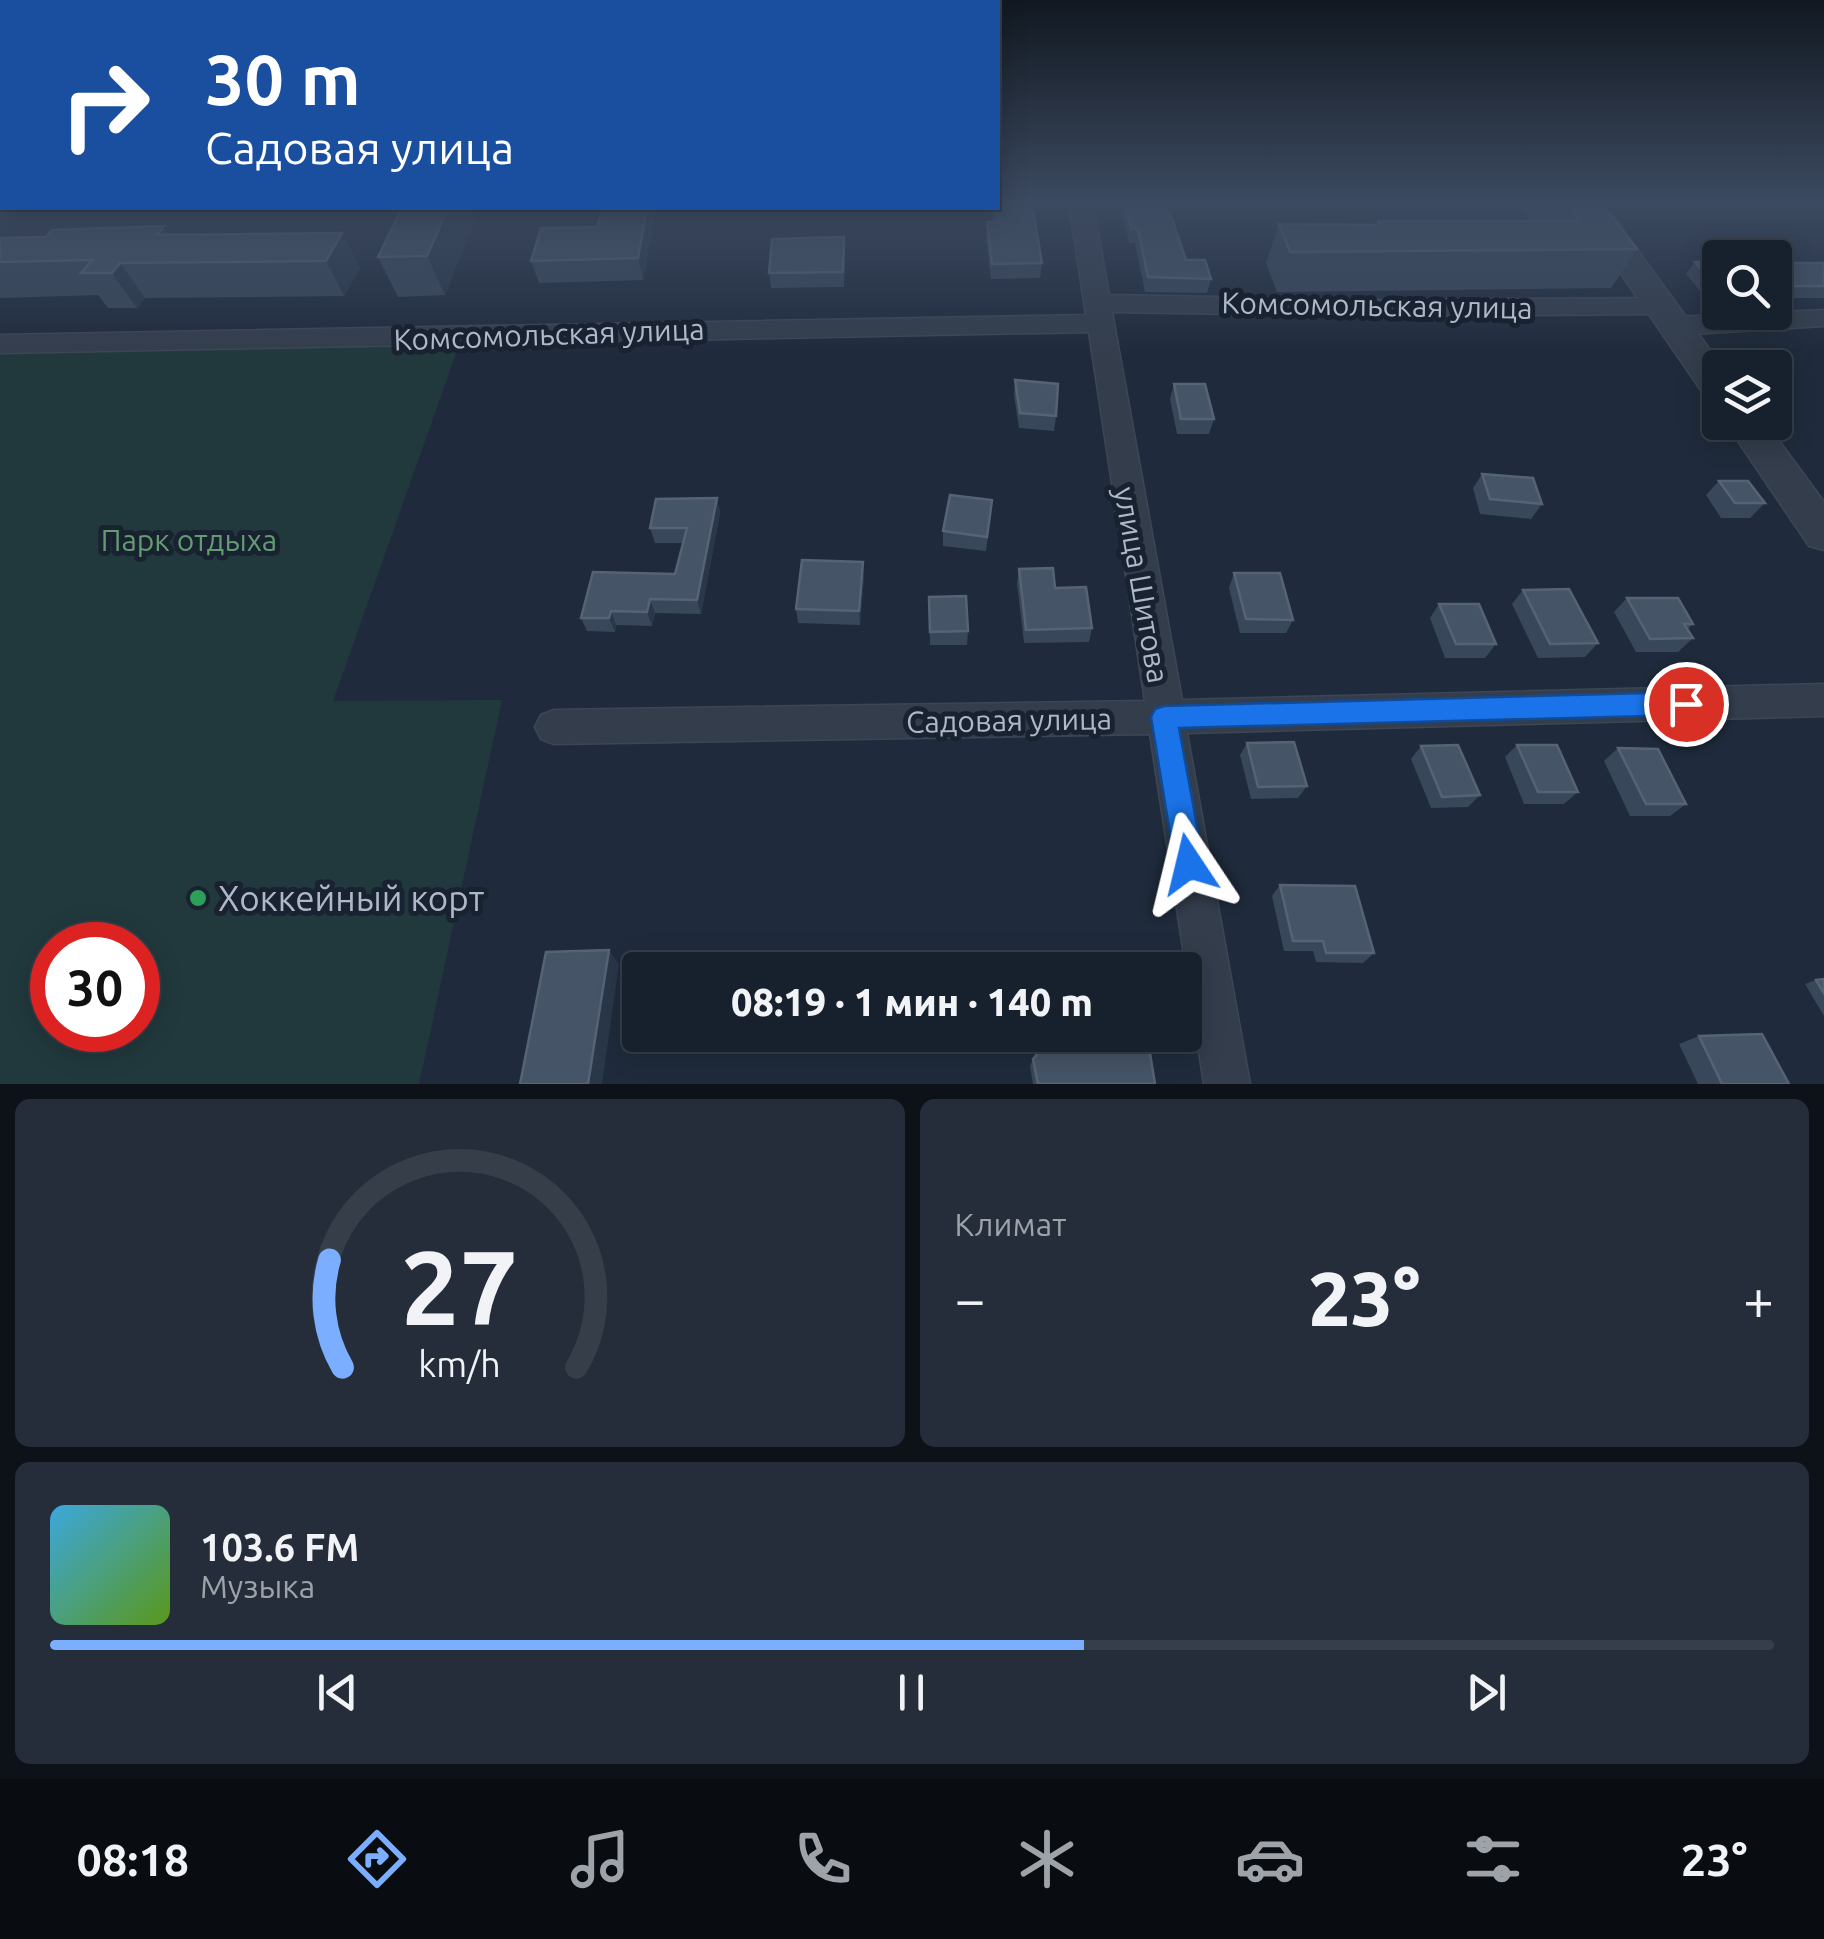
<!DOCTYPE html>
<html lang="ru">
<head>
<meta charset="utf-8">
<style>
	:root { --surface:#17202d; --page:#242d39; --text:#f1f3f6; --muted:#9ea3aa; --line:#363e49; --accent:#7caeff }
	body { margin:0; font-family:Ubuntu,sans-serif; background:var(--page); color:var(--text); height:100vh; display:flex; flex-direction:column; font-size:38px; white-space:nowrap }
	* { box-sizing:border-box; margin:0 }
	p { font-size:32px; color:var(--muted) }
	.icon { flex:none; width:55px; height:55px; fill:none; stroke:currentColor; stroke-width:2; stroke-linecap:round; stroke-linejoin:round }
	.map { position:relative; height:1084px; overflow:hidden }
	.drawer { display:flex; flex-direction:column; gap:15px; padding:15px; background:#0d1219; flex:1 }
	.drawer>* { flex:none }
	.guide { position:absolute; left:0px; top:0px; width:1000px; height:210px; box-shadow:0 5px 25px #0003,0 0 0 2px var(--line); background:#1a4fa0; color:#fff; overflow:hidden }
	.buttons { position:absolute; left:1702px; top:240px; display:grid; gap:20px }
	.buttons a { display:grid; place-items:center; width:90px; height:90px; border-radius:10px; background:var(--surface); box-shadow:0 5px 25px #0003,0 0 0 2px var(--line); font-size:50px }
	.speed { position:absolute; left:30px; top:922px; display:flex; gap:20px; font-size:50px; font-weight:700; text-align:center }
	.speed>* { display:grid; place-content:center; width:130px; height:130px; border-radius:50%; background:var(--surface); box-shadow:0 5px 25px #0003,0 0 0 2px var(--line); line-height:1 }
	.speed .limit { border:15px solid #d22; background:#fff; color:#111 }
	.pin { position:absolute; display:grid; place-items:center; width:85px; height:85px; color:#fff; margin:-42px; border:5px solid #fff; border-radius:50%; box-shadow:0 2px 10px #0007 }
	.me { position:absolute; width:110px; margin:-55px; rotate:350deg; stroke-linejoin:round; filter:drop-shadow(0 0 8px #0008) }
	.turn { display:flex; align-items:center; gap:35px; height:210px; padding:0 40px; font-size:45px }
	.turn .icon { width:130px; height:130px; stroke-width:2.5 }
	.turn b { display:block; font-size:70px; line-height:85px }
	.big { font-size:75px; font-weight:800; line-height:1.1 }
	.drawer .card { flex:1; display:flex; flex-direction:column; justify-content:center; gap:15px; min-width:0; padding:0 35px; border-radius:15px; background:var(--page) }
	.drawer .dial { align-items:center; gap:0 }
	.dial svg { height:260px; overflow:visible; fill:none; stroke:var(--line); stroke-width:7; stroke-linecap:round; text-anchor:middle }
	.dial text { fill:var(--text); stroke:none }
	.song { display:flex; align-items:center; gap:30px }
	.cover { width:120px; height:120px; border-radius:15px; background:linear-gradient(135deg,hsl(200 70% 55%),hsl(90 70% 35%)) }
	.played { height:10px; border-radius:5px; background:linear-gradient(90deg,var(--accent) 60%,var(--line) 60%) }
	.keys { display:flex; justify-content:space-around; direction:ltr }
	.heat { display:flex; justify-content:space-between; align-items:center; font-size:55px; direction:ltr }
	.drawer .tiles { flex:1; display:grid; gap:15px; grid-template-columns:1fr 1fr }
	.card:last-child { grid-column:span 2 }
	.trip { position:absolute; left:622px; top:952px; width:580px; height:100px; border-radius:10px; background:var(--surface); box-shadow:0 5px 25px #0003,0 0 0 2px var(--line); font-weight:800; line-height:100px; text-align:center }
	.dock { display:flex; height:160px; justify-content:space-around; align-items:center; background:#090d12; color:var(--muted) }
	.dock .icon { width:70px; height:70px }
	.dock .selected { color:var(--accent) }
	.dock b { font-size:45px; color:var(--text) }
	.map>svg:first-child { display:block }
	.green { fill:#21393d; fill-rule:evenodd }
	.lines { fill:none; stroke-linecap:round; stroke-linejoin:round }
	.minor-casing { stroke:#3c4655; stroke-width:3 }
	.tertiary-casing { stroke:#3c4655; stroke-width:3 }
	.minor { fill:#333d4c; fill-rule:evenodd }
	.tertiary { fill:#333d4c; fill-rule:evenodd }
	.wall { fill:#39475a }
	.shaded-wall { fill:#293749 }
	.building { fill:#455466; stroke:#566375; stroke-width:2.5 }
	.route { fill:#1a73e8; stroke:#114b97; stroke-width:2.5 }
	.leisure-dot { fill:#2e9e5b; stroke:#182230; stroke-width:4 }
	.labels { text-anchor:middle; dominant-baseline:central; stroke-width:10; stroke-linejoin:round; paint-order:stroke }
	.street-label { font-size:30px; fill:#aeb8c8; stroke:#182230 }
	.park-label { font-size:30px; fill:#629c70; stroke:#182230 }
	.near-poi-label { font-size:35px; fill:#aeb8c8; stroke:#182230; text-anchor:start }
</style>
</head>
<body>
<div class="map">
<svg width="1824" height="1084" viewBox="0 0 1824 1084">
	<rect width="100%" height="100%" fill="#1f2b3c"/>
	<path class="green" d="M459,345L333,701L502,700L419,1084H0V352ZM52,945H138V1030H52Z"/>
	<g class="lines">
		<defs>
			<g id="minor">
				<path d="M1069,204H1093L1109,295L1375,300L1659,298L1672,306L1659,314L1375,316L1112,312L1182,700L1824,684V716L1187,733L1250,1084H1204L1150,734L554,744L541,739L535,727L541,715L554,710L1145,701L1089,332L0,353V335L1086,315Z"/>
				<path d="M1824,310V326L1674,335L1665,332L1661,326L1665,320L1674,317Z"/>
			</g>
			<g id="tertiary">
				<path d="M1573,204H1604L1723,368H1720V403L1707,399Z"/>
				<path d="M1725,422H1765L1824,502V550L1809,546Z"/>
			</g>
		</defs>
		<use href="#minor" class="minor-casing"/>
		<use href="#tertiary" class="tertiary-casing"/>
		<use href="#minor" class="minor"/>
		<use href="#tertiary" class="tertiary"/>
	</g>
	<g class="wall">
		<path d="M1121,204H1167L1186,260L1211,279L1207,293L1145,292L1135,243H1129Z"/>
		<path d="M1518,204H1602L1637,249L1611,288L1277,292L1266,263L1279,224L1377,225L1378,221H1529Z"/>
		<path d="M479,208L445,295L398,297L378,257Z"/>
		<path d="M656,208L643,280L539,283L531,261L597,227Z"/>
		<path d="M861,208H921V209L861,213Z"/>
		<path d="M992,208H998L1042,263L1040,278L991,279L986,237L987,222H995Z"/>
		<path d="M164,226L170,235L342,233L360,268L344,296L145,298L137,308H108L98,295L0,298V238L46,237Z"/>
		<path d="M845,252L844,287L771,288L769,273Z"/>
		<path d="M1695,262H1720V297H1705L1686,274Z"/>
		<rect x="1775" y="263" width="49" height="35"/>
		<path d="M1015,380L1056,416L1054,431L1019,428L1014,395Z"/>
		<path d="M1174,384L1214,419L1209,434H1177L1170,399Z"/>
		<path d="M1482,474L1542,504L1531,519L1480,514L1473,488Z"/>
		<path d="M1719,481L1765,503L1750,518H1721L1706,495Z"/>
		<path d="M717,498L720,513L701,614L655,613L652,626L616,625L615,632L587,631L581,618L675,574L683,543H655L650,528Z"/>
		<path d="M991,515L986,551L943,546V531Z"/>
		<path d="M1019,569L1055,588L1092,628L1089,642L1024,643L1017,583Z"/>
		<path d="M1234,573L1293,620L1286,633H1240L1229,588Z"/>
		<path d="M864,576L860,625L798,623L796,609Z"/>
		<path d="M1523,590L1598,643L1585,657L1538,658L1512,604Z"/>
		<path d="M929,597L968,631L967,645H930Z"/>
		<path d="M1627,598L1693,624L1688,629L1693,638L1678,652H1636L1614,612Z"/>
		<path d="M1439,604L1496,644L1485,658H1445L1430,618Z"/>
		<path d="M1247,743L1307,786L1298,798L1251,799L1240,755Z"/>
		<path d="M1517,745L1578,792L1564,804H1524L1505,757Z"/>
		<path d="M1421,746L1480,795L1468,807L1431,808L1411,759Z"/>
		<path d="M1618,748L1686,804L1670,816H1630L1604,761Z"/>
		<path d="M1280,885L1374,953L1363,963L1316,962L1313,951H1284L1272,896Z"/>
		<path d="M1824,979V1016L1805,984L1816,980Z"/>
		<path d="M1699,1036L1789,1084H1698L1679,1044Z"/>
		<path d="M1033,1059L1155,1084H1033L1030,1066Z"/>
	</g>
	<g class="shaded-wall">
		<path d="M448,208H479L445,295L427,256Z"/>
		<path d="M647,208H656L643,280L638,258Z"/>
		<path d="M164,226L187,261L157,235Z"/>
		<path d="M342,233L360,268L344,296L326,261Z"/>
		<path d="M120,263L145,298L137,308L112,273Z"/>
		<path d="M717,498L720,513L701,614L697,600Z"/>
		<path d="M863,562L864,576L860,625L859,611Z"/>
		<path d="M650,599L655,613L652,626L647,612Z"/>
		<path d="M611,611L616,625L615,632L609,618Z"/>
		<path d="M609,950L619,964L602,1084H588Z"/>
	</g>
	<g class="building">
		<path d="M998,204H1032L1042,263L992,264L987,222H999L996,208H998Z"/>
		<path d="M1126,204H1167L1186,260H1205L1211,279L1148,277L1138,229H1131Z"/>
		<path d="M1567,204H1602L1637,249L1290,252L1279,224L1380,225L1378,221H1579Z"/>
		<path d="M402,208H448L427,256L378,257Z"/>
		<path d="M602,208H647L638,258L531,261L541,228L597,227Z"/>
		<path d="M164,226L157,235L342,233L326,261L120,263L112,273H81L92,260L0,262V238L46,237L52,230Z"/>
		<path d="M844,237L843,272L769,273L772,239Z"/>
		<path d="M1695,262H1720V285H1714Z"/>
		<rect x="1775" y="263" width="49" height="23"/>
		<path d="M1015,380L1058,384L1056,416L1020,413Z"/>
		<path d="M1174,384H1205L1214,419H1181Z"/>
		<path d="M1482,474L1533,478L1542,504L1490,499Z"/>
		<path d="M1719,481H1748L1765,503H1735Z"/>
		<path d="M950,495L992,500L987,537L943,531Z"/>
		<path d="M717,498L697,600L650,599L647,612L611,611L609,618H581L593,572L675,574L687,528H650L656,499Z"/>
		<path d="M802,560L863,562L859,611L796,609Z"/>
		<path d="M1053,568L1055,588L1086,587L1092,628L1026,630L1019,569Z"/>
		<path d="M1234,573H1280L1293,620L1246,619Z"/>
		<path d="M1569,589L1598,643L1550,644L1523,590Z"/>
		<path d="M966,596L968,631L930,632L929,597Z"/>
		<path d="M1627,598H1678L1693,624H1684L1693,638L1650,639Z"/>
		<path d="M1439,604H1479L1496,644H1456Z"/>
		<path d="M1294,742L1307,786L1258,787L1247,743Z"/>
		<path d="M1458,745L1480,795L1442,797L1421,746Z"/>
		<path d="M1517,745H1557L1578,792H1538Z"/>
		<path d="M1618,748L1658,749L1686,804H1646Z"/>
		<path d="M1280,885L1355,886L1374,953H1326L1323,941H1293Z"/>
		<path d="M609,950L588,1084H520L546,952Z"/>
		<path d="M1824,979V993L1816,980Z"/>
		<path d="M1762,1034L1789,1084H1722L1699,1036Z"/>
		<path d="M1053,1035H1147L1155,1084H1038L1033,1059Z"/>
	</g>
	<linearGradient id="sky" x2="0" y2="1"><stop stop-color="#111821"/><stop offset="0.57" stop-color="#3c4a61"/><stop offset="1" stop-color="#3c4a61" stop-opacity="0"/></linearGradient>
	<rect width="1824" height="356" fill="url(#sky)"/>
	<path class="route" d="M1686,692L1695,696L1699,704L1695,711L1686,715L1179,728L1204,864L1199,874L1189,878L1179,874L1175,864L1151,717L1155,709L1164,706Z"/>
	<circle class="leisure-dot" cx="198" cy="898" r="10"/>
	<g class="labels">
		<g class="street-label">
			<text transform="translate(1377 305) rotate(1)">Комсомольская улица</text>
			<text transform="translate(549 334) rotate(-2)">Комсомольская улица</text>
			<text transform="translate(1142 585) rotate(80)">улица Шитова</text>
			<text transform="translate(1009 720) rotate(-1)">Садовая улица</text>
		</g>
		<g class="park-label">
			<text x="189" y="540">Парк отдыха</text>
		</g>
		<g class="near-poi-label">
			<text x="218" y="898">Хоккейный корт</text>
		</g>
	</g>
</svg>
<div class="buttons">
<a><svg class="icon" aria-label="search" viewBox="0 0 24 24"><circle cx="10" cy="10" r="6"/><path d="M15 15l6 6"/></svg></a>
<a><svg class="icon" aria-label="layers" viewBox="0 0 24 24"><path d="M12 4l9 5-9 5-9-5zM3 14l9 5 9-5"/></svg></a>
</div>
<div class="speed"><div class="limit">30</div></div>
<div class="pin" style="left:1686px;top:704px;background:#d93025"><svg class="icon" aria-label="arrive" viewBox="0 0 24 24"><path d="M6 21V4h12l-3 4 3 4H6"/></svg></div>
<svg class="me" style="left:1189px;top:864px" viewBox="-20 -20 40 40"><path d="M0-17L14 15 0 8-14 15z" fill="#1a73e8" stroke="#fff" stroke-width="4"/></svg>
<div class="trip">08:19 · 1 мин · 140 m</div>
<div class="guide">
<div class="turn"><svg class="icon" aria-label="right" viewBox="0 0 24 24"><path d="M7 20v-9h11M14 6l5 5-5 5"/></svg><div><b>30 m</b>Садовая улица</div></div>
</div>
</div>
<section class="drawer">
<div class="tiles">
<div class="card dial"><svg viewBox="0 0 100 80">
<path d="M14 69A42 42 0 1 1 86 69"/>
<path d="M14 69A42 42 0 0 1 10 36" stroke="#7caeff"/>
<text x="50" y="56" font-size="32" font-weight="700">27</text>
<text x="50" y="72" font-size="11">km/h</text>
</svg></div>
<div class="card"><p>Климат</p>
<div class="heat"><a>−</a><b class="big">23°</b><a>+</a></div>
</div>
<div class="card">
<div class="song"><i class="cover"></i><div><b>103.6 FM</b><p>Музыка</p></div></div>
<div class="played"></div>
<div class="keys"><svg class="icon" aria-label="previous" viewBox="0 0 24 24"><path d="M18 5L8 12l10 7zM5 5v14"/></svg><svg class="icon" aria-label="pause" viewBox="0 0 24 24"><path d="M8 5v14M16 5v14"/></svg><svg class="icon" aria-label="next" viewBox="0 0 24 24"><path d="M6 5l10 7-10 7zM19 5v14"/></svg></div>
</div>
</div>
</section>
<nav class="dock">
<b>08:18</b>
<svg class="icon selected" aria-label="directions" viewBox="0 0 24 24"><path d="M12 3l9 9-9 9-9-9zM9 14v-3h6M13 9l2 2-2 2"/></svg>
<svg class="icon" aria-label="music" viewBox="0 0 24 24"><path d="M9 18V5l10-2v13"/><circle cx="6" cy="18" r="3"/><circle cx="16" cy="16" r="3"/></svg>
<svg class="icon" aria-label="phone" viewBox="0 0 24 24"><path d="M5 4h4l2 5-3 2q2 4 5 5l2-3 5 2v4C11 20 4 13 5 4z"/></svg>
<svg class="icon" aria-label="climate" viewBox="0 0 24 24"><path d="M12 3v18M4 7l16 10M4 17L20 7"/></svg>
<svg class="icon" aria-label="car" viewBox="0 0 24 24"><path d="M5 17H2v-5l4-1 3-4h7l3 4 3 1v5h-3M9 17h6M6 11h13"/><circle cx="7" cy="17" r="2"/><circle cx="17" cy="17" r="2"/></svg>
<svg class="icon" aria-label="filters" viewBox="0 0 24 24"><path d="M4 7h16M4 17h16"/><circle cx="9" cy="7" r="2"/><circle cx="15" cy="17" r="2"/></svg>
<b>23°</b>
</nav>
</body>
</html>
